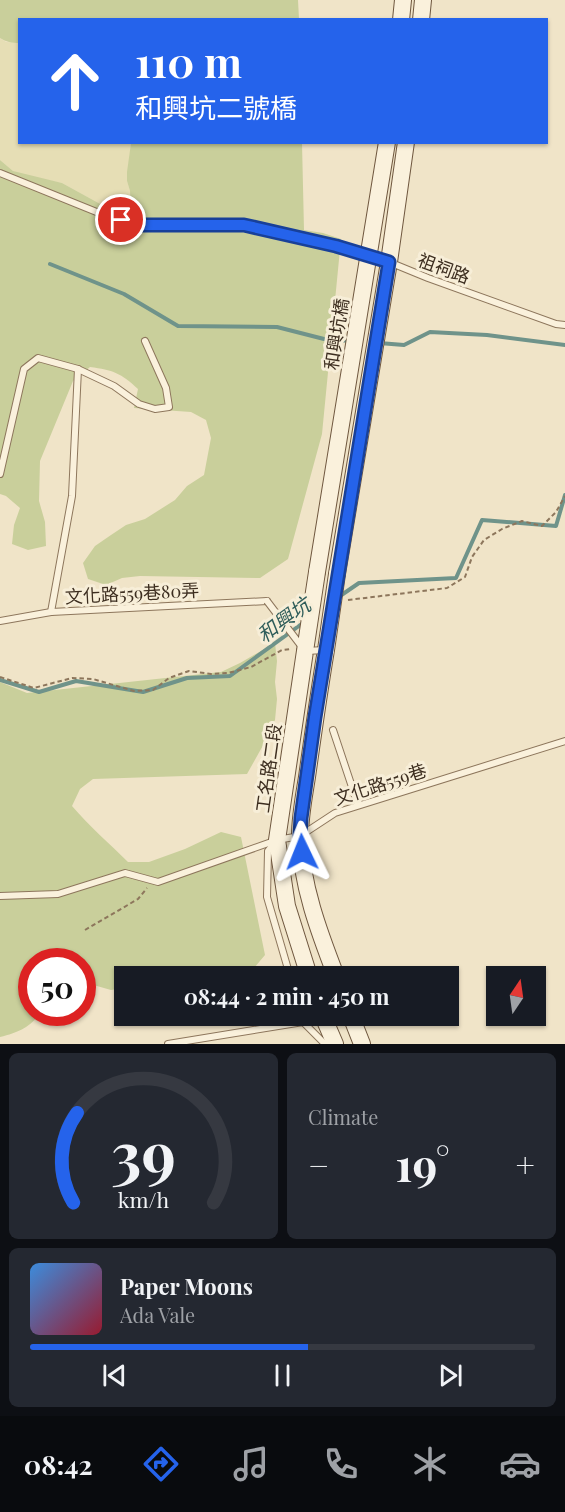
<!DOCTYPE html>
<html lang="en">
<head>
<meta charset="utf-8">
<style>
	:root { --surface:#171b24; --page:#242831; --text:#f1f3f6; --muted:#9ea1a6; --line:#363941; --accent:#2563eb }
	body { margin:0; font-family:"Playfair Display","Noto Sans TC",serif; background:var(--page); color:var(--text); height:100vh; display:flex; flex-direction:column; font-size:22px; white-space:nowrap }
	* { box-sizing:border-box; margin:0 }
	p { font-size:20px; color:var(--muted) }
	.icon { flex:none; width:33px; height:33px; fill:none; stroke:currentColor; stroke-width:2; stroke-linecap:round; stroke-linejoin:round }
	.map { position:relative; height:1044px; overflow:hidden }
	.sheet { display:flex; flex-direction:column; gap:9px; padding:9px; background:#0d0f14; flex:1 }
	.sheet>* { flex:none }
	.hud { position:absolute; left:18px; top:18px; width:530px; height:126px; border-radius:0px; box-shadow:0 2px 4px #0004; background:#2563eb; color:#fff; overflow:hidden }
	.needle { width:39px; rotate:13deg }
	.buttons { position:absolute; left:486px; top:966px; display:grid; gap:12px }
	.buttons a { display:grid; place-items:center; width:60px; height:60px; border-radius:0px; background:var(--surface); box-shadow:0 2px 4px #0004; font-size:30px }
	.speed { position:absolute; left:18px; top:948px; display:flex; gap:12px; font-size:30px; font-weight:700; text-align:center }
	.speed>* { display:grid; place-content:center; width:78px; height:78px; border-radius:50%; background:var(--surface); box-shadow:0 2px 4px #0004; line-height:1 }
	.speed .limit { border:9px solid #d22; background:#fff; color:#111 }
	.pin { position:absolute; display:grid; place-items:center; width:51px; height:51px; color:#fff; margin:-26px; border:3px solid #fff; border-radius:50%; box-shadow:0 2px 6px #0007 }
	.me { position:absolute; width:66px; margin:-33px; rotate:358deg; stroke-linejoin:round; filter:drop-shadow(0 0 4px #0008) }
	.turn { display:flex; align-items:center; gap:21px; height:126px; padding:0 18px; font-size:27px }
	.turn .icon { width:78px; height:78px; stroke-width:2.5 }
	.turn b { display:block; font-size:42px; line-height:51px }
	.big { font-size:45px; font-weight:700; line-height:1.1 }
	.sheet .widget { flex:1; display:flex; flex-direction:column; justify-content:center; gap:9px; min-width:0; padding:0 21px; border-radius:9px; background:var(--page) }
	.sheet .dial { align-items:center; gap:0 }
	.dial svg { height:156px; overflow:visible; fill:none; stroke:var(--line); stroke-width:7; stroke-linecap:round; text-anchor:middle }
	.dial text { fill:var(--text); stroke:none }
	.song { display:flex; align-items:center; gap:18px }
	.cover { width:72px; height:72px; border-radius:9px; background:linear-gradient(135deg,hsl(210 70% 55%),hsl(350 70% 35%)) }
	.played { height:6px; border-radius:3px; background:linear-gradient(90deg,var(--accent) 55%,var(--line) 55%) }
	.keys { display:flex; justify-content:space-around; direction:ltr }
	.heat { display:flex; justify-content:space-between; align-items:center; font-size:33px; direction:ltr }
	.sheet .tiles { flex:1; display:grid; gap:9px; grid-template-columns:1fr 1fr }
	.widget:last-child { grid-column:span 2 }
	.trip { position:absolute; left:114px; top:966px; width:345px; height:60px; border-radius:0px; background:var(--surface); box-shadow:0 2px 4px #0004; font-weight:700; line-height:60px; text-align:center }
	.dock { display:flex; height:96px; justify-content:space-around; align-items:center; background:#090b0e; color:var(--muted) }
	.dock .icon { width:42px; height:42px }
	.dock .on { color:var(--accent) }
	.dock b { font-size:27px; color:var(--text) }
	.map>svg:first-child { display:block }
	.farmland { fill:#e6deb5 }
	.green { fill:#c9cf9b }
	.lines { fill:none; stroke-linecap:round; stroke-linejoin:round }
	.stream { stroke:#6f938a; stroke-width:4 }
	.service-casing { stroke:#8d765c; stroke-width:8 }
	.secondary-casing { stroke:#6f573f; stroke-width:18 }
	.path { stroke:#8d765c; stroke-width:2; stroke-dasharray:4.5 3; stroke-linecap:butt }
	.service { stroke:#faf1dc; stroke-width:6 }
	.secondary { stroke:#faf1dc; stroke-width:16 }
	.service-bridge-casing { stroke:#8d765c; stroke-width:8; stroke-linecap:butt }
	.secondary-bridge-casing { stroke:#6f573f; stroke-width:18; stroke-linecap:butt }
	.service-bridge { stroke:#faf1dc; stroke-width:6 }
	.secondary-bridge { stroke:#faf1dc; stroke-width:16 }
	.route-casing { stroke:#184099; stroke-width:15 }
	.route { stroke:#2563eb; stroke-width:10 }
	.labels { text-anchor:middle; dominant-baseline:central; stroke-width:6; stroke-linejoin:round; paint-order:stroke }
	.street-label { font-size:18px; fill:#3d2e20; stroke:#f7eed8 }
	.water-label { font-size:20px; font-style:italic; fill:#2f5d5a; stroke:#f7eed8 }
</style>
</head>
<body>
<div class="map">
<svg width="565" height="1044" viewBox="0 0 565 1044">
	<rect width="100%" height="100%" fill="#f0e4c8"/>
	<path class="farmland" d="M0,38L6,42L19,43L20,142L131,143L127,181L130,191L131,211L124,217L62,183L23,175L13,171L0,160Z"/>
	<g class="green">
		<path d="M0,0H298L299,19L20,20L19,43C12,43 6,42 0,38Z"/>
		<path d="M131,143H302L304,230L323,233L341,239L322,434L288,559L260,578L140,576L122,578L106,585L88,579L83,563L95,546L111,535L126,525L145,519L175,500L187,486L204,475L211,438L206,420L191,412L134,408L138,389C121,373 113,370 90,367L73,381L40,461L39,501L45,522L46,546L28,550L12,544L14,525L20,508L6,496L0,494V160L13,171L62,183L124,217L131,211L130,191L127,181V172Z"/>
		<path d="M275,643L277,661L275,682L277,699L275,720L266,740L247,774L93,779L80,789L72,806C89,826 109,843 128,862H149L185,849L221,832L241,837L265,955L254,968L235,966L221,976H181L177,974L159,967L140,976H124V988L111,990L83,982L82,962H32V1012L41,1013C28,1028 20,1032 0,1037V682L27,693L221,672L240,663Z"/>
	</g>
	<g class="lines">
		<g class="stream">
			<path d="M50,264L124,294L178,326L277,327L324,339L351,341"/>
			<path d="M379,343L404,345L430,332L487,335L565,345"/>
			<path d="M340,596L359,583L456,578L482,520L556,526L565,495"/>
			<path d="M0,680L39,692L76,681L143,692L187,678L230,676L303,623"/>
		</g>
		<defs>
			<g id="service">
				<path d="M0,173L104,215L138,225H244L336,246L389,262L428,278L556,324L565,325"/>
				<path d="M0,474L24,369L38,358L78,369L114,386L139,404L155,409L169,407L166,388L145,341"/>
				<path d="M51,612L72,496L78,369"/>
				<path d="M0,621L51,612L267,601"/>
				<path d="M333,730L358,805"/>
				<path d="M275,842L268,851L267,897L290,976"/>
				<path d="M0,896L58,894L125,873L158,882L277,840L300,836L335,813L565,741"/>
				<path d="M168,1044L303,1022L325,1044"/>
			</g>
			<g id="secondary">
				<path d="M401,20L403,0"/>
				<path d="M421,20L423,0"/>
				<path d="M317,572L387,142"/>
				<path d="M337,574L389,262L406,142"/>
				<path d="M326,650C319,692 313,734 307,777C304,796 300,816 300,836C301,884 319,932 336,976"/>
				<path d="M305,651L277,840L287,906L309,976"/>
				<path d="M323,1016L335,1044"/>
				<path d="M351,1016L362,1044"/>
			</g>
		</defs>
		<use href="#service" class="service-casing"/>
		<use href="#secondary" class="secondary-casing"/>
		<g class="path">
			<path d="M348,600L447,588L465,577L472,557L484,540L502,529L522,521L542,526L556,512L565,496"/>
			<path d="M0,677L34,688L72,678L93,679L134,691L153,690L169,678L189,671L211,674L228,673L251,667L282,650L291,649"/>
			<path d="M85,930L138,899L147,888"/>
		</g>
		<use href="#service" class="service"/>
		<use href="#secondary" class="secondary"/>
		<defs>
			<path id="service-bridge" d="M267,601L305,651L325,650"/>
			<g id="secondary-bridge">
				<path d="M326,650L337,574"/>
				<path d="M305,651L317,572"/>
			</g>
		</defs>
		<use href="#service-bridge" class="service-bridge-casing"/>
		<use href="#secondary-bridge" class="secondary-bridge-casing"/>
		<use href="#service-bridge" class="service-bridge"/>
		<use href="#secondary-bridge" class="secondary-bridge"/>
	</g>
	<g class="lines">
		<defs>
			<path id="route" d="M121,220L138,225H244L336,246L389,262L315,717L301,818L300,836L302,852"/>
		</defs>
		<use href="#route" class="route-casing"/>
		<use href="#route" class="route"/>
	</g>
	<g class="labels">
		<g class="street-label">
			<text transform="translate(444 268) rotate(20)">祖祠路</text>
			<text transform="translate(336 334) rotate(-81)">和興坑橋</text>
			<text transform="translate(132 593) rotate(-3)">文化路559巷80弄</text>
			<text transform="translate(268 768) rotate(-82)">工名路二段</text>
			<text transform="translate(380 784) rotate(-18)">文化路559巷</text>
		</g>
		<g class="water-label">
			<text transform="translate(283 619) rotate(-36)">和興坑</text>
		</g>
	</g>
</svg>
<div class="buttons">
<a><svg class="needle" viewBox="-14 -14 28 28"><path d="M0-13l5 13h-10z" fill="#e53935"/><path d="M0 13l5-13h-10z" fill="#9ea1a6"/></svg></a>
</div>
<div class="speed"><div class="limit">50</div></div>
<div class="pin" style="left:121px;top:220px;background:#d93025"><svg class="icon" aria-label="arrive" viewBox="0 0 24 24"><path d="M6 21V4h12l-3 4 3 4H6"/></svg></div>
<svg class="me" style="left:302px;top:852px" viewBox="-20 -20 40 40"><path d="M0-17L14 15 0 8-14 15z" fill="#2563eb" stroke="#fff" stroke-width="4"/></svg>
<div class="trip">08:44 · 2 min · 450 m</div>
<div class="hud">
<div class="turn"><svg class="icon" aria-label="ahead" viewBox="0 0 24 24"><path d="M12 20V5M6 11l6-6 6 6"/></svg><div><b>110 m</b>和興坑二號橋</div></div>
</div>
</div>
<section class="sheet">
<div class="tiles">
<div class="widget dial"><svg viewBox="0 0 100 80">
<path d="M14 69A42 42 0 1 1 86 69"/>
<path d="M14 69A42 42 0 0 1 16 23" stroke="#2563eb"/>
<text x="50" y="56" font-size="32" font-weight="700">39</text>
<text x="50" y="72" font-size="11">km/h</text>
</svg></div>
<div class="widget"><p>Climate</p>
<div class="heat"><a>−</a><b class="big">19°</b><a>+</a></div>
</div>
<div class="widget">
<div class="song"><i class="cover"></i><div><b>Paper Moons</b><p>Ada Vale</p></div></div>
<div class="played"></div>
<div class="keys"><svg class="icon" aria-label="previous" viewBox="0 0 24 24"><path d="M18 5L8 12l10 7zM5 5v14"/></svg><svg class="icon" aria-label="pause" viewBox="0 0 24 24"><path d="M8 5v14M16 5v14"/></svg><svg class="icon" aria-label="next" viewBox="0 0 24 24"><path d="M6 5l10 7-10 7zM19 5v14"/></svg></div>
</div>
</div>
</section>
<nav class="dock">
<b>08:42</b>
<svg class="icon on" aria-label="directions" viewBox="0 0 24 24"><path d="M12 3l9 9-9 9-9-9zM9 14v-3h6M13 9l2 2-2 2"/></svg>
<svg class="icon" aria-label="music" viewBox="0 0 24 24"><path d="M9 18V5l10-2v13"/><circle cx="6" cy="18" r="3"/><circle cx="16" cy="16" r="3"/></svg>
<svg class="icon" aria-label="phone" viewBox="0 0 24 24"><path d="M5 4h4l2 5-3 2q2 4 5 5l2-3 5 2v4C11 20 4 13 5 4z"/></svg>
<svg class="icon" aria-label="climate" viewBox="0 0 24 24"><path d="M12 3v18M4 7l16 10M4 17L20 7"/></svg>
<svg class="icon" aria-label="car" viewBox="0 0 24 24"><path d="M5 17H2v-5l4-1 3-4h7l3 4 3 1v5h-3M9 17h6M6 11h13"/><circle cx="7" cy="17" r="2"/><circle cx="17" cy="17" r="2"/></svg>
</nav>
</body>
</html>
